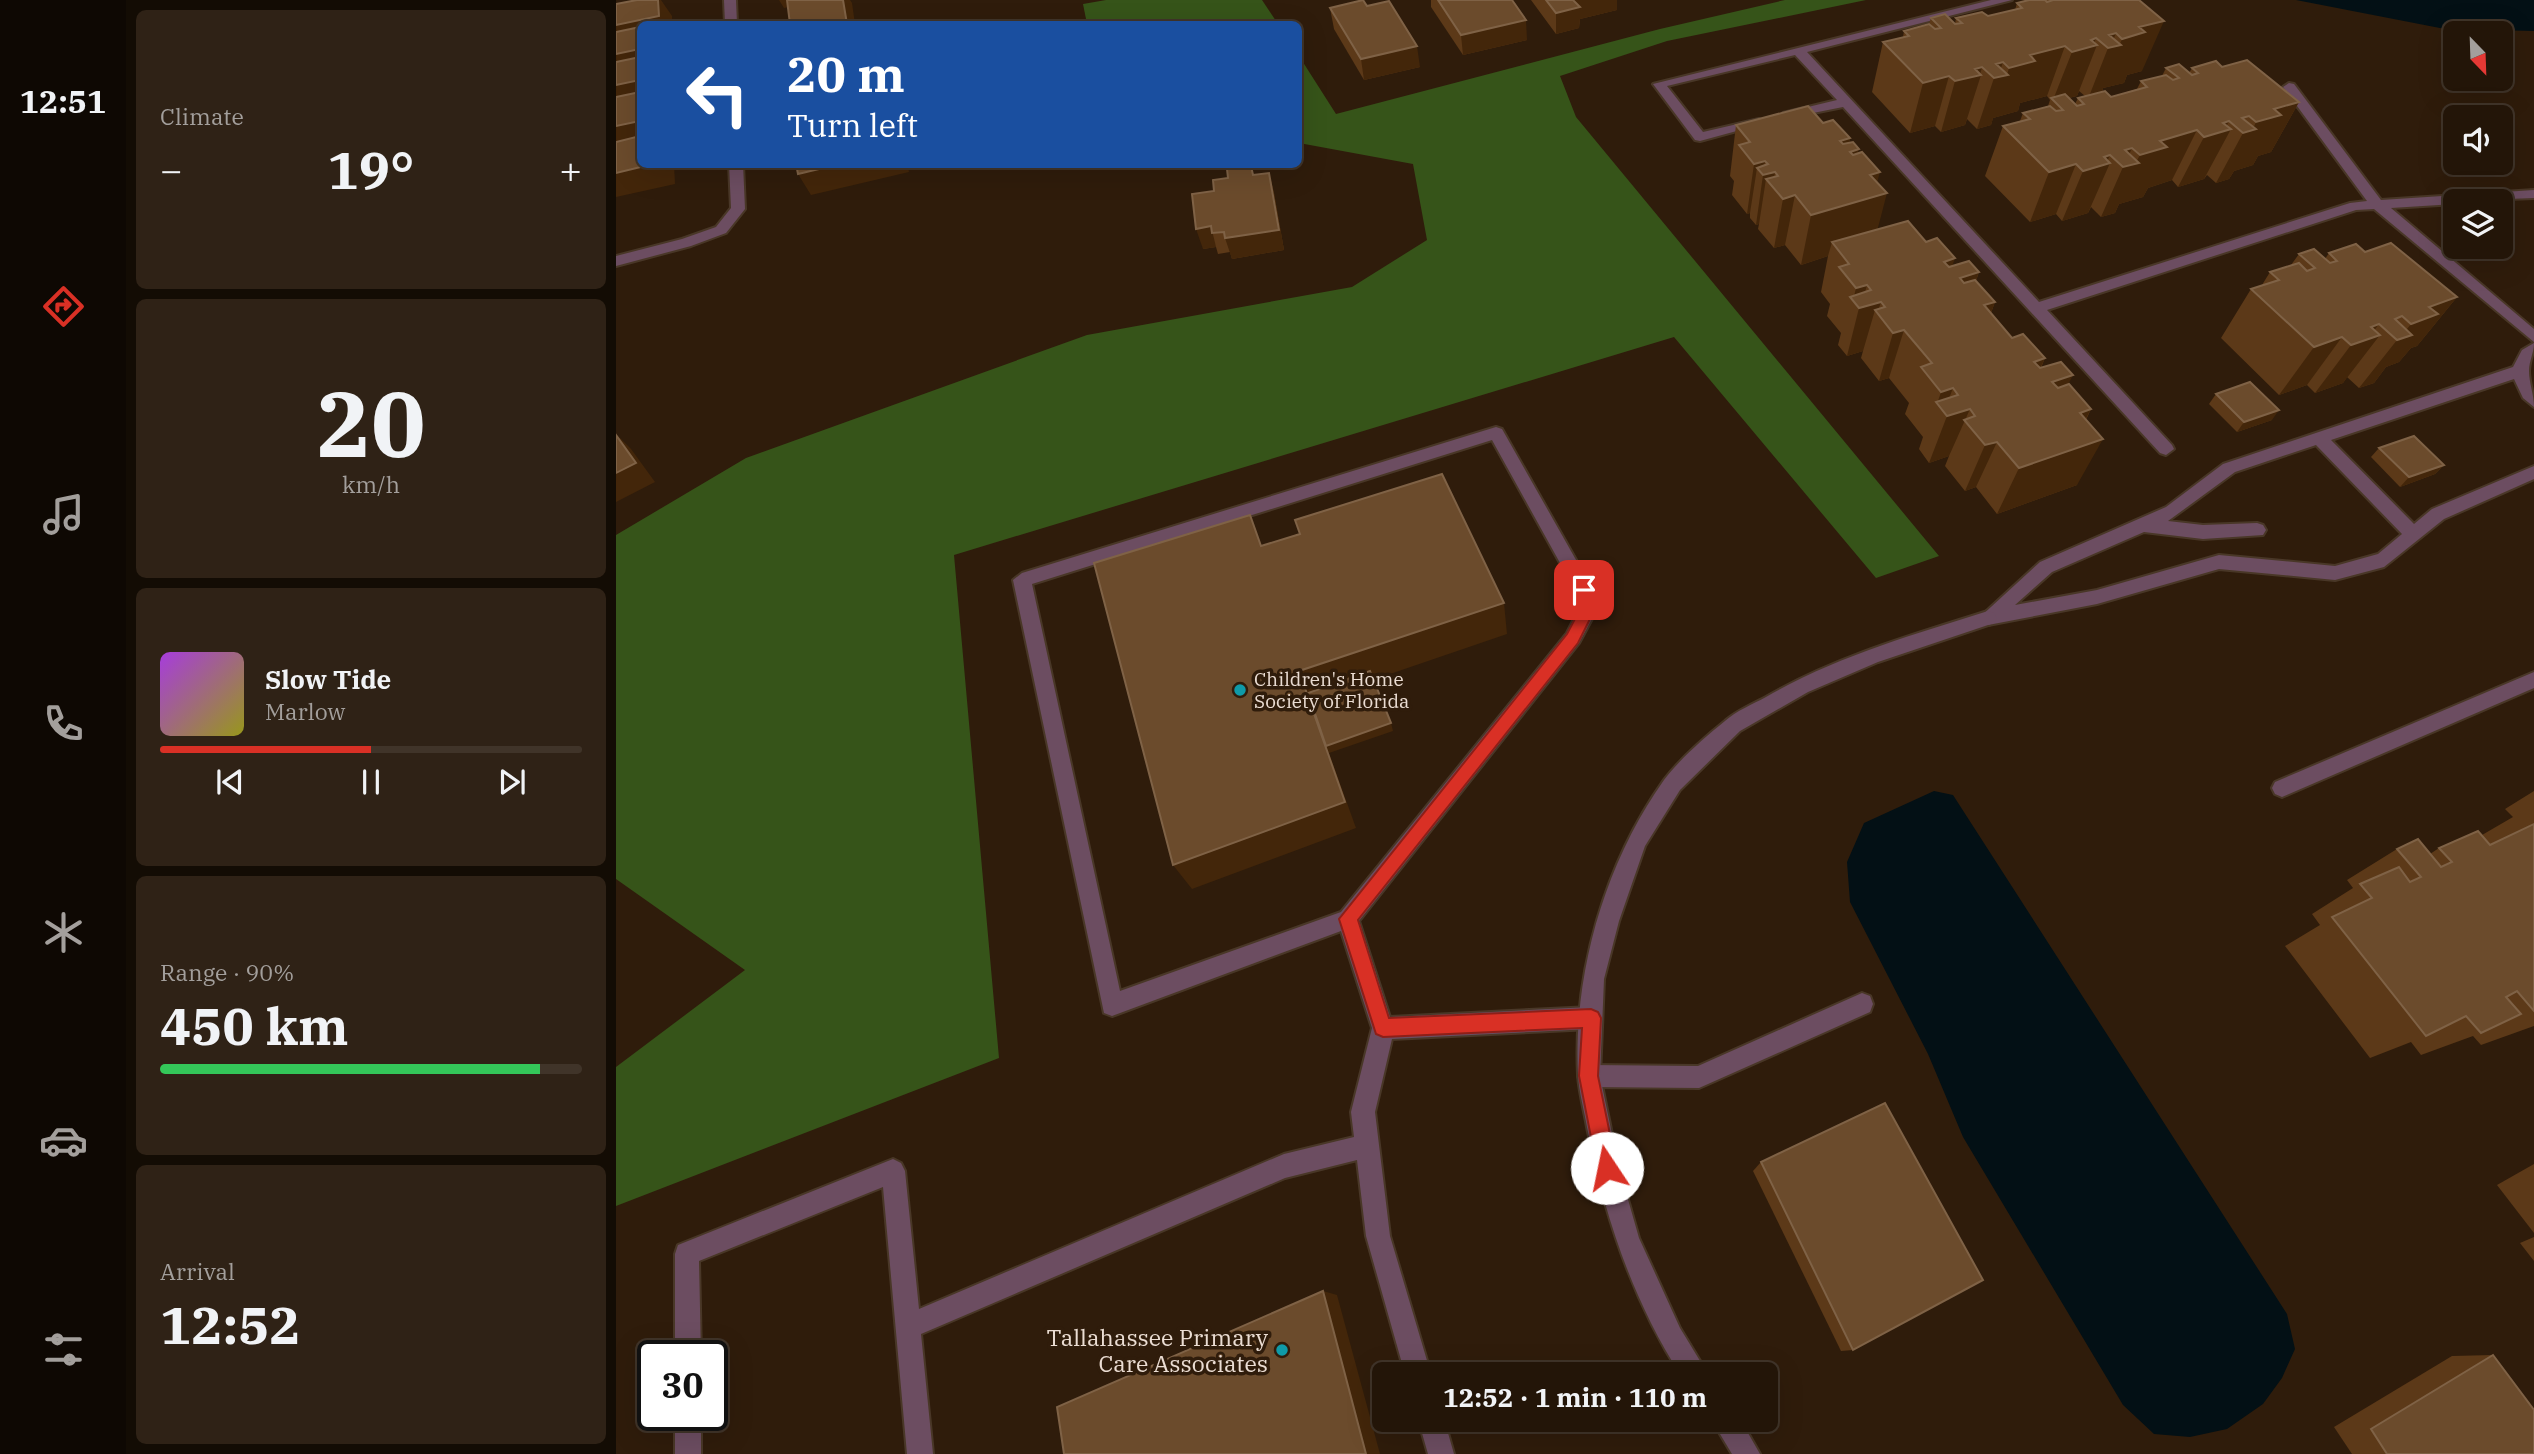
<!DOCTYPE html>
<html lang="en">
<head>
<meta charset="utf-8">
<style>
	:root { --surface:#231508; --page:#2f2216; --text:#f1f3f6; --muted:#a39f9c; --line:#403429; --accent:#d93025 }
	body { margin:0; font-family:"IBM Plex Serif",serif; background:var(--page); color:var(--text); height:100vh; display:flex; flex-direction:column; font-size:26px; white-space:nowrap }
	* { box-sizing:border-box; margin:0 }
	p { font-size:23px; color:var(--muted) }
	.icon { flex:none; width:38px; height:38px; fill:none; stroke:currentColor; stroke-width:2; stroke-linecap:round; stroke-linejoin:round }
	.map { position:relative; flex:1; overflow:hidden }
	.side { display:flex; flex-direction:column; gap:10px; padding:10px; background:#130c04; width:490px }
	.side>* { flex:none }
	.hud { position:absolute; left:21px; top:21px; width:665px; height:147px; border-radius:10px; box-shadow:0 7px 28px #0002,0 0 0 2px var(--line); background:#1a4fa0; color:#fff; overflow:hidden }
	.needle { width:46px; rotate:157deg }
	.buttons { position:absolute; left:1827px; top:21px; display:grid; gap:14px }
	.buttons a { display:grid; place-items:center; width:70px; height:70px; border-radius:10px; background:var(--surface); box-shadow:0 7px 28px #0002,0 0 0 2px var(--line); font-size:35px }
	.speed { position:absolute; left:21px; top:1340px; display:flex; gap:14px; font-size:35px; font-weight:700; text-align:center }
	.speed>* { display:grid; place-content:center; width:91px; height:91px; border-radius:50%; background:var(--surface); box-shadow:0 7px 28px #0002,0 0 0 2px var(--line); line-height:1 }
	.speed .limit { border:4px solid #111; border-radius:10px; background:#fff; color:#111 }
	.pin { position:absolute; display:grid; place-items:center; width:60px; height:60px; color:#fff; margin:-30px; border-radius:14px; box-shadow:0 4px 10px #0006 }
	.me { position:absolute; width:77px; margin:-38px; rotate:349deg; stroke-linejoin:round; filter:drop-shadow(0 0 5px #0008) }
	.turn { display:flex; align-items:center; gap:24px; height:147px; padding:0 35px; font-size:32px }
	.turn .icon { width:91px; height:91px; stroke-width:2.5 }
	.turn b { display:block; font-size:49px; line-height:60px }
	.big { font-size:52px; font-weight:800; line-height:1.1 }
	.side .tile { flex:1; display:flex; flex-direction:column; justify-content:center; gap:10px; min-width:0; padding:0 24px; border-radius:10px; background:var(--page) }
	.side .dial { align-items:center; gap:0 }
	.dial b { font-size:91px; line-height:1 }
	.song { display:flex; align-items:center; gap:21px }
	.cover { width:84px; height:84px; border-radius:10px; background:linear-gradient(135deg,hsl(280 70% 55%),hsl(60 70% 35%)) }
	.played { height:7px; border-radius:4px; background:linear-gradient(90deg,var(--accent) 50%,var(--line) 50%) }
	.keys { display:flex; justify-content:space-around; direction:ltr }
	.heat { display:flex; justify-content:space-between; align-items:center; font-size:38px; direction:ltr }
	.charge { height:10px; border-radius:5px; background:linear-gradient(90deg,#34c759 90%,var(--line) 0) }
	.trip { position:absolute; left:756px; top:1362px; width:406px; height:70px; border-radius:10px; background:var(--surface); box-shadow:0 7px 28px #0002,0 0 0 2px var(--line); font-weight:800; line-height:70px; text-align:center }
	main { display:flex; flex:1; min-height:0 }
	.dock { display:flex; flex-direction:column; width:126px; justify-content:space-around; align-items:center; background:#0e0803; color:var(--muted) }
	.dock .icon { width:49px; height:49px }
	.dock .on { color:var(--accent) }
	.dock b { font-size:32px; color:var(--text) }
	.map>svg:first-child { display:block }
	.forest { fill:#365419 }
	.water { fill:#031015 }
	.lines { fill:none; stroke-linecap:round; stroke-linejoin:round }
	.service-casing { stroke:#493727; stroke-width:4 }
	.minor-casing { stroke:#493727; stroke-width:4 }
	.service { fill:#6c4d61; fill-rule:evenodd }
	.minor { fill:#6c4d61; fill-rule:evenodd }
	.wall { fill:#5c3918; fill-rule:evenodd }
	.shaded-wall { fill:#43260a }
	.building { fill:#6b4b2c; stroke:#7f6246; stroke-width:2 }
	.route { fill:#d93025; stroke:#8d1f18; stroke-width:2 }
	.culture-dot { fill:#0f9aa8; stroke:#2f1c0b; stroke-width:2.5 }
	.labels { text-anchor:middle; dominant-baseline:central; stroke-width:7; stroke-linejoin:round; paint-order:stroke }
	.poi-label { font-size:19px; fill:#ebddd3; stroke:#2f1c0b; text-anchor:start }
	.near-poi-label { font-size:23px; fill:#ebddd3; stroke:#2f1c0b; text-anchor:end }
</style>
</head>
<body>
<main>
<nav class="dock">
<b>12:51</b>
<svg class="icon on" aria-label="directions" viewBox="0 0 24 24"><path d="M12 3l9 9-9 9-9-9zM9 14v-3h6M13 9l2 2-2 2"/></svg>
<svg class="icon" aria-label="music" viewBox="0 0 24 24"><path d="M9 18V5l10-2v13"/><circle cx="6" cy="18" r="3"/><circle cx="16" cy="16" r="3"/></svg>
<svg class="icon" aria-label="phone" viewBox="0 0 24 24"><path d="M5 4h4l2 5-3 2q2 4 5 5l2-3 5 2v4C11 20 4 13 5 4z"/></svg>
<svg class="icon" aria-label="climate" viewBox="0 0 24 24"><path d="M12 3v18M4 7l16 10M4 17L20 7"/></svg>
<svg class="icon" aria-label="car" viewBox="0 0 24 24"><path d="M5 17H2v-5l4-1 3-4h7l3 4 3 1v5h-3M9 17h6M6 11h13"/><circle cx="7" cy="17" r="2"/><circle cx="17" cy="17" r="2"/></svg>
<svg class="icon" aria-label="filters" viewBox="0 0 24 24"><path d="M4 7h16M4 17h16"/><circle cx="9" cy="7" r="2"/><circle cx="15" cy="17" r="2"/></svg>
</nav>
<section class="side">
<div class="tile"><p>Climate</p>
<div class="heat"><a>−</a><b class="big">19°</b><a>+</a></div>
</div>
<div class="tile dial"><b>20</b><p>km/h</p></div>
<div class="tile">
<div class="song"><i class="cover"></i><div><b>Slow Tide</b><p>Marlow</p></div></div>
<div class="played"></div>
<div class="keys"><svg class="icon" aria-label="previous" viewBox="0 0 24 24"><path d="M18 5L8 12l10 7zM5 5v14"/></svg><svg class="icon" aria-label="pause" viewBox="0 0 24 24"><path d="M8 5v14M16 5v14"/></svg><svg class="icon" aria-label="next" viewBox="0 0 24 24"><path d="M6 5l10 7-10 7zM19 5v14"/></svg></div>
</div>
<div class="tile"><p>Range · 90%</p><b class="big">450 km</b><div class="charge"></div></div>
<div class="tile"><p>Arrival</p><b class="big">12:52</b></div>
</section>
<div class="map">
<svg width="1918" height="1454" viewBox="0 0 1918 1454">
	<rect width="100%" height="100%" fill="#2f1c0b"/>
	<g class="forest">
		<path d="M490,0H646L662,24H471L467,4Z"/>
		<path d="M1169,0H1250L1051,41L944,76L960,117L1323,556L1260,578L1058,337L338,555L383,1058L0,1206V1067L129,970L0,879V535L130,458L471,335L736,287L811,240L797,164L683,143V56L720,114L1044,29Z"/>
	</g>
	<g class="water">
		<path d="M1680,0H1918V31L1829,29Z"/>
		<path d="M1318,791L1337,795L1671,1314L1679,1349L1666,1378L1647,1404L1611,1429L1574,1437L1538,1434L1507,1405L1347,1137L1312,1054L1234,902L1231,862L1248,823Z"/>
	</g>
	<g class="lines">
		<defs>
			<g id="service">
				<path d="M1375,0H1396L1191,52L1423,302L1734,203L1751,201L1667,87L1673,83L1678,84L1765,200L1918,190V198L1839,201V204L1775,208L1918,329V342L1758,209L1740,210L1431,310L1556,445L1558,449L1550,455L1544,453L1227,107L1167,119V113L1221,100L1179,55L1051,86L1087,132L1143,119L1150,123L1084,141L1079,140L1037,84Z"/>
				<path d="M1918,343C1918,353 1913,361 1913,371C1913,383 1918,394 1918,407L1907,398L1898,379L1715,440L1798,524L1816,509L1918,466V479L1828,519L1768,567L1719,580L1603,569L1481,604L1372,625L1363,618L1424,562L1550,507L1607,464L1897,367L1906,350ZM1700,445L1786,534L1762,554L1719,566L1603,555L1481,590L1399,605L1436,572L1528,532L1587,539L1647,535L1650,530L1647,525L1641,523L1587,525L1552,521L1619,472Z"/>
				<path d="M880,427L886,429L977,590L978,615L963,643L743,921L774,1017L975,1007L983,1010L986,1018L983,1026L975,1029L776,1039L759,1112L774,1236L815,1374H789L750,1236L741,1160L669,1178L305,1334L317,1454H291L267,1187L83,1261L85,1356H59V1254L62,1245L277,1159L285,1163L289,1171L303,1309L668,1154L738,1137L735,1112L756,1028L725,931L496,1016L488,1013L397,580L406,573ZM876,440L959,590L960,615L951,633L725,912L504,991L416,584Z"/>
				<path d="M1918,672V688L1673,794L1666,797L1659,794L1656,788L1659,782Z"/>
				<path d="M1246,993L1254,996L1257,1004L1254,1012L1083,1088L973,1087L965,1084L962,1076L965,1068L973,1065L1082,1066Z"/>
				<rect x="59" y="1416" width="26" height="38"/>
				<path d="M802,1419H828L838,1454H812Z"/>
			</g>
			<g id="minor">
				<path d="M108,0H120L121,24H109Z"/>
				<path d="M113,164H127L129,209L110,233L75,246L0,266V256L66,239L100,227L115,208Z"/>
				<path d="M1372,611L1378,613L1381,618L1378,623L1262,662L1192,692L1124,731L1064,790L1029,846L1003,921L988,979L984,1076L1003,1168L1023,1238L1064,1328L1092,1374H1064C1016,1299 988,1214 971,1127C968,1110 963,1092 962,1075C957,973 989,863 1048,780C1064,759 1089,737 1109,721C1120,711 1137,704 1150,697C1219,657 1296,635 1372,611Z"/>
				<path d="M1095,1419H1124L1144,1454H1116Z"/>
			</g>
		</defs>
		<use href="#service" class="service-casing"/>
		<use href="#minor" class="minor-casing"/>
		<use href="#service" class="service"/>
		<use href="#minor" class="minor"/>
	</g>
	<g class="wall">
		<path d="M815,0H896L911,40L847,55L815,7Z"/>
		<path d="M915,0H1001V10L964,19L963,28L940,34Z"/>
		<path d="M1413,0H1523L1526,71L1511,75L1508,83L1487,88L1486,92L1495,97L1521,89L1525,81L1546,76L1550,68L1573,73L1576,68L1606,67L1683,102L1655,152L1642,156L1637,165L1618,171L1613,179L1600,183L1591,175L1588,179L1562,187L1556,180L1532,188L1527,197L1503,204L1499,213L1485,217L1475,207L1472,213L1446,221L1440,214L1414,222L1369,176L1387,126L1404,121L1407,113L1432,106L1434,100L1431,96L1404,103L1402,111L1377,118L1375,125L1361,129L1351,119L1349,125L1325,132L1319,126L1294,133L1256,92L1267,42L1287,37L1288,31L1313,24L1315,18L1339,24L1340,18L1372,16L1399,10L1401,3ZM1463,91L1469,96L1462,98L1459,104L1453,98L1461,96Z"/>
		<path d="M751,6L804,67L748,80L718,29L714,8Z"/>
		<path d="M1207,123L1234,138L1233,143L1242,153L1261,182V229L1310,242L1337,266L1363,272L1360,281L1379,302L1375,313L1396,338L1429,358L1425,368L1452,385L1475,409L1470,420L1461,485L1381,514L1360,487L1349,491L1329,466L1333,456L1313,463L1303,449L1307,437L1289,414L1293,403L1273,378L1263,381L1245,358L1247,351L1231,356L1222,345L1225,333L1211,316L1214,304L1205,292L1212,256L1185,265L1169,245L1158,248L1142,229L1143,224L1140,225L1134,218V213L1131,214L1116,195L1118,181L1114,176L1120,125Z"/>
		<path d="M653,173L658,193L668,250L616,259L614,252L602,254L600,247L587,249L598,191L638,175Z"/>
		<path d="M1749,252L1841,297L1801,346L1795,348L1783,362L1770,367L1758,383L1743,388L1731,377L1727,383L1699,393L1691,385L1663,395L1605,338L1635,289L1646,285L1654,272L1675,265L1683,254L1709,259L1713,253Z"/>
		<path d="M1600,394L1656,420L1621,432L1593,404Z"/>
		<path d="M1763,448L1828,465L1819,474L1784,487L1755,457Z"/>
		<path d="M1918,791V1026L1865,1045L1857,1036L1805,1055L1795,1042L1754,1058L1669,946L1704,925L1696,914L1737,888L1731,880L1781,849L1814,854L1823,848L1866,835L1897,817L1889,809Z"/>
		<path d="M1145,1162L1237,1350L1225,1351L1137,1171Z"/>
		<path d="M1918,1164V1233L1881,1185Z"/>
		<path d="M1918,1237V1261L1904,1243Z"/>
		<path d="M1877,1355L1918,1454H1736L1718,1427L1836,1356Z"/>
	</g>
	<g class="shaded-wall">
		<path d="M42,0H45L56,16V24H24V44L0,49V25Z"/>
		<path d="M163,0H209L168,8Z"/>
		<path d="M227,0H234L236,3L239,24H231Z"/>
		<path d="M957,0H1001V10L964,19L963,28L940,34V13Z"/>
		<path d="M910,20L911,40L847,55L845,35Z"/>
		<path d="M1548,21L1526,71L1511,75L1508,83L1487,88L1485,95L1472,99L1492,48L1493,35L1500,33L1494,48L1503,46L1506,39L1523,27Z"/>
		<path d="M1480,38L1477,46L1481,45L1461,96L1438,101L1437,100L1456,52L1475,40Z"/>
		<path d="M801,46L804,67L748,80L745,59Z"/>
		<path d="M1449,46L1431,96L1404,103L1402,111L1377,118L1375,125L1361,129L1378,78L1380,64L1387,62L1382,77L1391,75L1393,68L1414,55Z"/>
		<path d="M24,49V72L0,78V54Z"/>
		<path d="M1366,67L1364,75H1365L1349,125L1325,132L1339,81L1359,69Z"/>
		<path d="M1333,76L1319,126L1294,133L1307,83Z"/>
		<path d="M24,80V104L0,109V85Z"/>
		<path d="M1683,102L1655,152L1642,156L1637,165L1618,171L1613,179L1600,183L1627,133L1636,131L1640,122L1658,109Z"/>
		<path d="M24,121V145L0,150V126Z"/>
		<path d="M1613,121L1608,131L1615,129L1588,179L1562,187L1588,137L1607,123Z"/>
		<path d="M1581,130L1556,180L1532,188L1527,197L1503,204L1499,213L1485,217L1507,167L1509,150L1516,148L1508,166L1519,164L1524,155L1544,141Z"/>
		<path d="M1234,138L1223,189L1224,141Z"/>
		<path d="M1243,149L1232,199L1234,152Z"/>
		<path d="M1494,155L1490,164L1494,163L1472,213L1446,221L1467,171L1488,157Z"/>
		<path d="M1149,161L1147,175L1141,168L1134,213L1131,214L1138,164Z"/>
		<path d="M37,164H58L59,184L0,197V173Z"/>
		<path d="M224,164H291L293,172L195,195L182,174Z"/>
		<path d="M1460,164L1440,214L1414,222L1433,172Z"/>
		<path d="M1159,172L1157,186L1150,179L1143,224L1140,225L1147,175Z"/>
		<path d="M1264,172L1257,197L1271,193L1258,243L1216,242L1212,256L1185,265L1195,215L1254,175Z"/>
		<path d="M653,173L658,193L668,250L616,259L609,238Z"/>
		<path d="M1179,195L1169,245L1158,248L1167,199Z"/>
		<path d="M595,226L600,247L587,249L580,229Z"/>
		<path d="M1339,258L1322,308L1328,262Z"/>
		<path d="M1363,272L1345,321L1344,278Z"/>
		<path d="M1251,285L1245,308L1265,302L1261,314L1259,310L1247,351L1231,356L1243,308L1237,300L1240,288Z"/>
		<path d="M1841,297L1801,346L1795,348L1783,362L1770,367L1758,383L1743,388L1781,340L1783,339L1795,324L1813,307Z"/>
		<path d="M1379,302L1360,351L1368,305Z"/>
		<path d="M1763,324L1752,339L1764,335L1727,383L1699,393L1735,345L1755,327Z"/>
		<path d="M1288,330L1273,378L1263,381L1277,333Z"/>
		<path d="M1726,337L1691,385L1663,395L1698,347Z"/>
		<path d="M1429,358L1407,406L1418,362Z"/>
		<path d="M1457,375L1433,422L1436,382Z"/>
		<path d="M1337,388L1328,412L1321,404L1325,392Z"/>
		<path d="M1354,409L1333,456L1313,463L1331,416Z"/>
		<path d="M1475,409L1453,451L1487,439L1461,485L1381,514L1403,468L1464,413Z"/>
		<path d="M1663,410L1656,420L1621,432L1628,422Z"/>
		<path d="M0,434L15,449L39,482L0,502Z"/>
		<path d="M1381,442L1360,487L1349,491L1369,445Z"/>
		<path d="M1828,465L1819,474L1784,487L1793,477Z"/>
		<path d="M888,603L891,634L695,701L775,723L777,731L713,753L740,828L576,889L557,865L683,671Z"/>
		<path d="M707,1291L721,1295L764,1454H750Z"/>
	</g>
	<g class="building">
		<path d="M21,0H42L43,16L0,25V4Z"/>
		<path d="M171,0H227L231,24H174Z"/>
		<path d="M747,0L751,6L773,1L801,46L745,59L714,8Z"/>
		<path d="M822,0H896L910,20L845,35Z"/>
		<path d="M930,0H957L964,7L940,13Z"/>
		<path d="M1413,0H1429L1431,2L1437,0H1523L1548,21L1523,27L1529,32L1506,39L1500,33L1493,35L1505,45L1492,48L1480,38L1475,40L1481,45L1456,52L1449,46L1414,55L1419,61L1393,68L1387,62L1380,64L1392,75L1378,78L1366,67L1359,69L1365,75L1339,81L1333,76L1307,83L1267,42L1293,36L1288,31L1313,24L1319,29L1325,28L1315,18L1329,14L1339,24L1346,23L1340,18L1366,12L1372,16L1406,8L1401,3Z"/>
		<path d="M24,27V49L0,54V32Z"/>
		<path d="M24,57V80L0,85V62Z"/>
		<path d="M1631,60L1683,102L1658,109L1665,115L1640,122L1633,116L1626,118L1640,129L1627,133L1613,121L1607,123L1615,129L1588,137L1581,130L1544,141L1551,147L1524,155L1516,148L1509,150L1523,163L1507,167L1494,155L1488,157L1494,163L1467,171L1460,164L1433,172L1387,126L1414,119L1407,113L1434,106L1440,111L1447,110L1435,98L1449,94L1461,106L1468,104L1462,98L1489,91L1495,97L1531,87L1525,81L1550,75L1557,80L1563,78L1550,68L1563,64L1576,75L1582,73L1576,68L1600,61L1606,67Z"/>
		<path d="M24,92V121L0,126V97Z"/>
		<path d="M1192,106L1207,123L1217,120L1234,138L1224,141L1227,144L1237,142L1243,149L1234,152L1237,155L1246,152L1264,172L1254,175L1271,193L1195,215L1179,195L1167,199L1150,179L1162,176L1159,172L1147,175L1141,168L1152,164L1149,161L1138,164L1123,145L1134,142L1120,125Z"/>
		<path d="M24,136V164H37L0,173V142Z"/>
		<path d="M180,164H224L182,174Z"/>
		<path d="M635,166L637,175L653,173L663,230L609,238L608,232L596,233L595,226L580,229L576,194L598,191L597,180L612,178L611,169Z"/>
		<path d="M1292,221L1310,242L1321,238L1339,258L1328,262L1333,267L1353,261L1363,272L1344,278L1348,283L1359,280L1379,302L1368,305L1396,338L1407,334L1429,358L1418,362L1424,368L1445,362L1457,375L1436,382L1442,388L1453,384L1475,409L1464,413L1487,439L1403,468L1381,442L1369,445L1348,420L1359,416L1354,409L1331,416L1320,402L1342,395L1337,388L1325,392L1305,367L1316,363L1288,330L1277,333L1259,310L1269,307L1265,302L1243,308L1234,297L1255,290L1251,285L1240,288L1223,267L1233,264L1216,242Z"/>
		<path d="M1775,243L1841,297L1813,307L1822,314L1795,324L1786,316L1779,319L1796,335L1781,340L1763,324L1755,327L1764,335L1735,345L1726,337L1698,347L1635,289L1663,280L1654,272L1683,263L1691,271L1699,268L1683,254L1698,249L1714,263L1721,261L1713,253L1740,244L1749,252Z"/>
		<path d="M1634,382L1663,410L1628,422L1600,394Z"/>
		<path d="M0,435L20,463L0,473Z"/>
		<path d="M1798,436L1828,465L1793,477L1763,448Z"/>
		<path d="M826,474L888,603L683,671L729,802L557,865L478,563L634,515L645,546L684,534L679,520Z"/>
		<path d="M754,671L775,723L710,746L692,693Z"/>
		<path d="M1918,824V1011L1901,991L1890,997L1905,1014L1865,1033L1850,1016L1810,1036L1716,917L1756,898L1744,884L1783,867L1794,882L1805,877L1781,849L1802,839L1825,867L1836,862L1823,848L1862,831L1874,845Z"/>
		<path d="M1269,1103L1367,1280L1237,1350L1145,1162Z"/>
		<path d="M707,1291L750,1454H448L441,1407Z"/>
		<path d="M1877,1355L1918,1410V1454H1771L1755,1429Z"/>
	</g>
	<path class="route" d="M968,584L975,590L976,615L962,643L742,920L773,1018L975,1009L982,1012L985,1018L982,1076L1001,1168L998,1175L991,1178L984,1175L981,1168L963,1076L966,1028L767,1037L760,1034L723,919L951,634L961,615L960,590Z"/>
	<g class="culture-dot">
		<circle cx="624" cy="690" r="7"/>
		<circle cx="666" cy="1350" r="7"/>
	</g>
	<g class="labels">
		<g class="poi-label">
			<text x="638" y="679">Children's Home<tspan x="638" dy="22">Society of Florida</tspan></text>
		</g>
		<g class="near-poi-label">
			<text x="652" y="1337">Tallahassee Primary<tspan x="652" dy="26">Care Associates</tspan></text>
		</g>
	</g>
</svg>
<div class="buttons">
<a><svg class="needle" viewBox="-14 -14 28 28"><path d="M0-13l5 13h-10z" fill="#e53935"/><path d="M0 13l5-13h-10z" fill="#a39f9c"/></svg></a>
<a><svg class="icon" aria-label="sound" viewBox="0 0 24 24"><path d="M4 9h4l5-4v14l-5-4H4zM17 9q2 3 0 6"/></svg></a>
<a><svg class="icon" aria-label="layers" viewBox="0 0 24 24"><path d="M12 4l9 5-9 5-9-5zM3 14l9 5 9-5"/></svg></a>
</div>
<div class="speed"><div class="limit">30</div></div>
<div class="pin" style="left:968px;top:590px;background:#d93025"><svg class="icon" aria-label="arrive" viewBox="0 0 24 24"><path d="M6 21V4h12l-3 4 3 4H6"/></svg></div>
<svg class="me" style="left:991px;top:1168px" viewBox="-20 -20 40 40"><circle r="19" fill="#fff"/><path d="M0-13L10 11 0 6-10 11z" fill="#d93025"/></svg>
<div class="trip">12:52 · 1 min · 110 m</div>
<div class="hud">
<div class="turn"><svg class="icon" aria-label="left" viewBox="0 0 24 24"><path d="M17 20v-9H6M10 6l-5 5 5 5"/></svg><div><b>20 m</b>Turn left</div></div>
</div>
</div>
</main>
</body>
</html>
